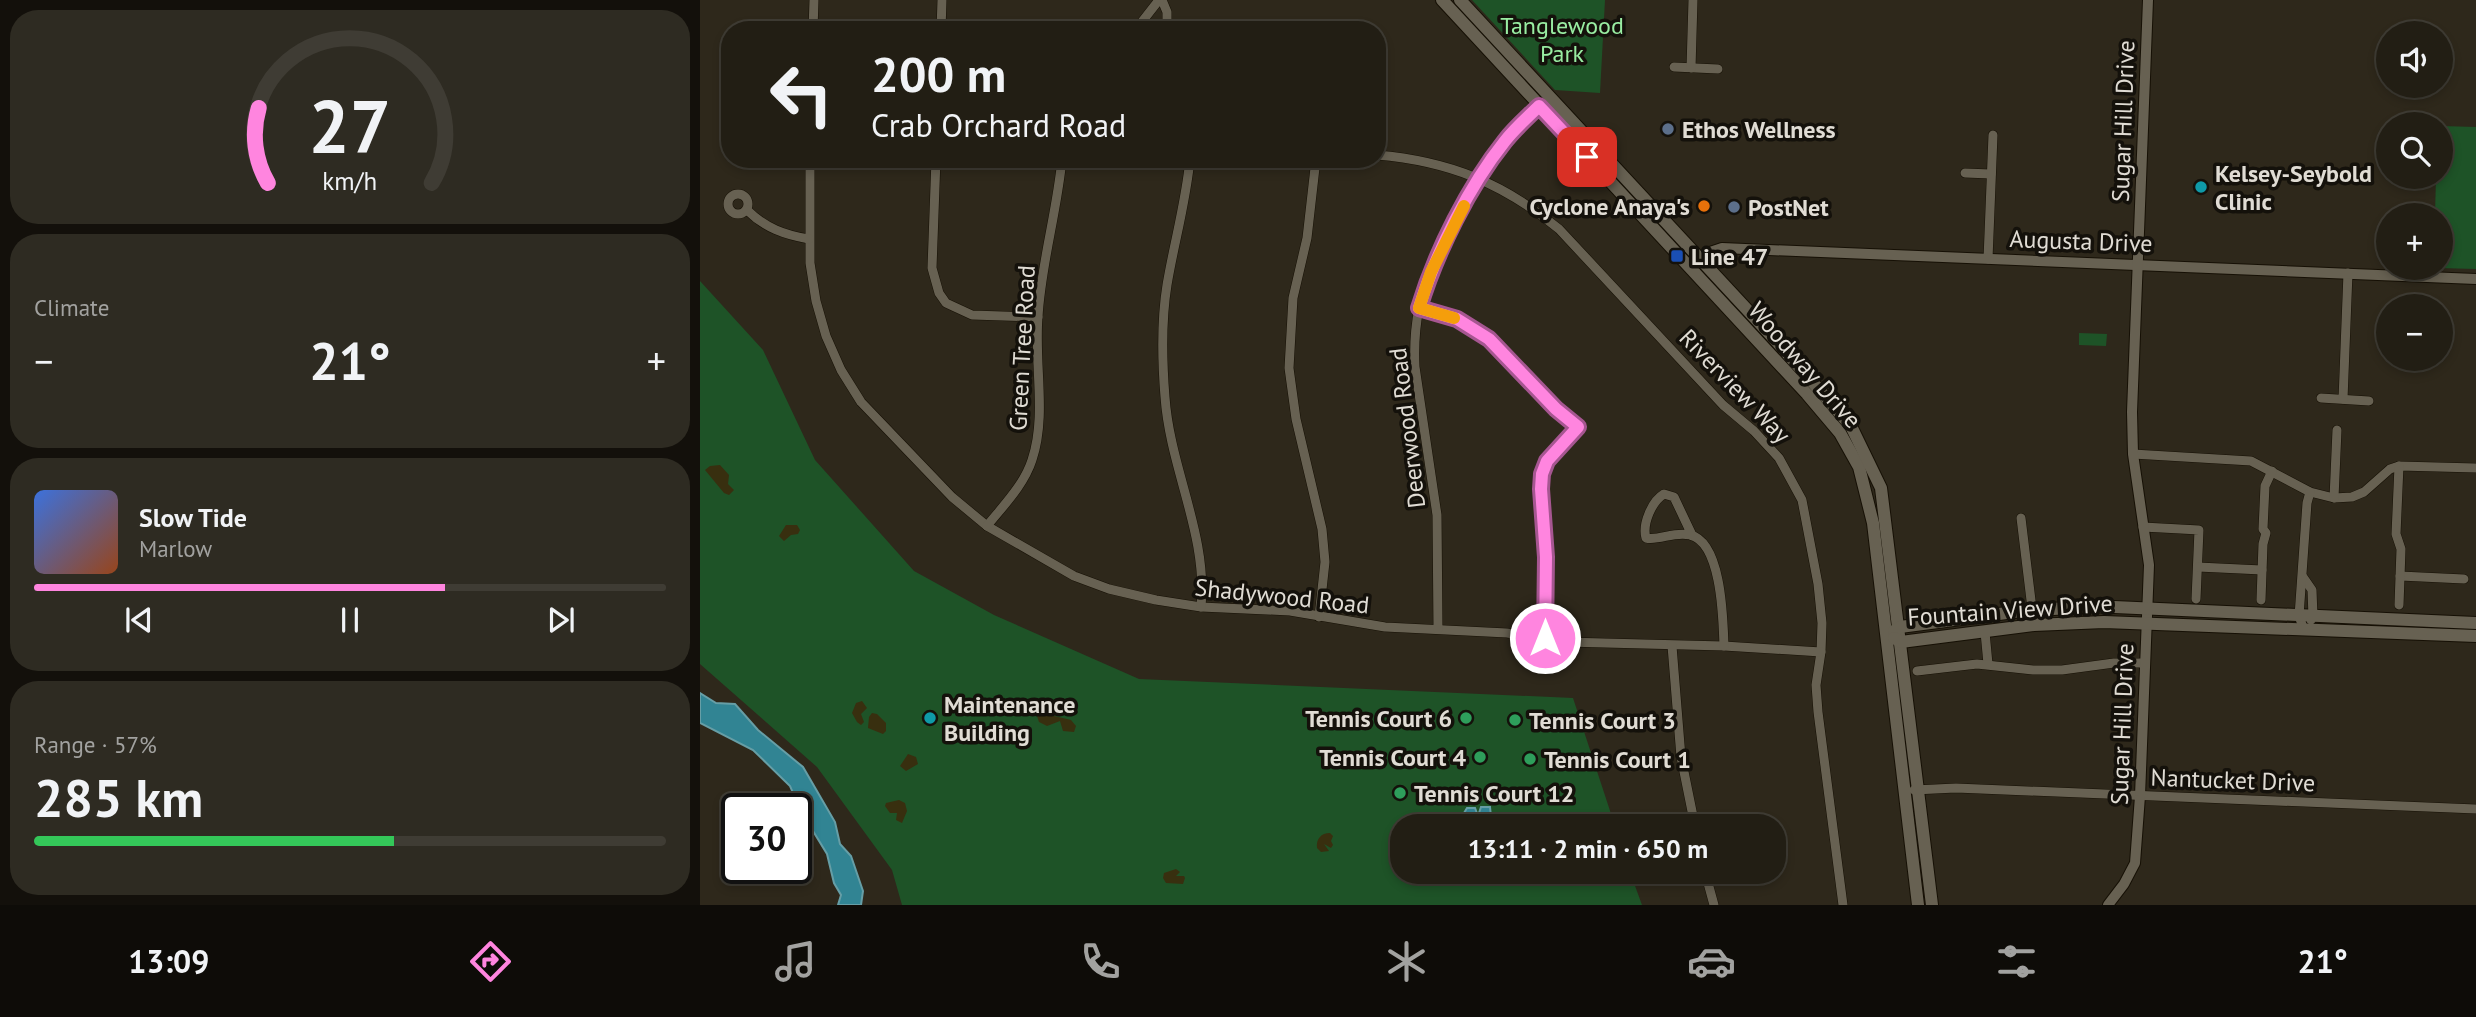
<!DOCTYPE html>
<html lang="en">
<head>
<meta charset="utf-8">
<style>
	:root { --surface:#221e14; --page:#2e2b22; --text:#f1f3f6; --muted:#a2a2a0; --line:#3f3c34; --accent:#ff85df }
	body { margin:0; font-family:"PT Sans",sans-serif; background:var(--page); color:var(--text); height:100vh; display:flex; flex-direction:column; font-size:26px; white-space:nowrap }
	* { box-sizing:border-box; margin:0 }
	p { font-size:23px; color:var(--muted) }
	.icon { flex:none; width:38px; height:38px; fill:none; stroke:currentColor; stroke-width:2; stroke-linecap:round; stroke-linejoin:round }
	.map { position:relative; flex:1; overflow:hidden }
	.sheet { display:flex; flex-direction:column; gap:10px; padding:10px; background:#13100b; width:700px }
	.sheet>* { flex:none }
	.hud { position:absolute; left:21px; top:21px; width:665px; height:147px; border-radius:28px; box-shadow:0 4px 10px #0003,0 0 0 2px var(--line); background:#221e14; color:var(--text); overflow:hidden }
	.fabs { position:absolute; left:1676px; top:21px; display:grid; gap:14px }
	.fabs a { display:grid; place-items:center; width:77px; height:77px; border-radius:50%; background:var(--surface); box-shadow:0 4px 10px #0003,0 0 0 2px var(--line); font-size:35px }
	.speed { position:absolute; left:21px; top:793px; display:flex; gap:14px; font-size:35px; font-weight:700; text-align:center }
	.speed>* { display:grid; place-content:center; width:91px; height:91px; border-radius:50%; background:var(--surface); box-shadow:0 4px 10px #0003,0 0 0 2px var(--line); line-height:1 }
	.speed .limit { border:4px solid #111; border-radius:10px; background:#fff; color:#111 }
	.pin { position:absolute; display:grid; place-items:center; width:60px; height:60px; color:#fff; margin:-30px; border-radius:14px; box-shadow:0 4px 10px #0006 }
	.me { position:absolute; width:77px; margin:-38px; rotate:0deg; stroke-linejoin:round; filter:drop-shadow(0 0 5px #0008) }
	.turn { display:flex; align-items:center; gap:24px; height:147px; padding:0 35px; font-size:32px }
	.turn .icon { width:91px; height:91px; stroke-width:2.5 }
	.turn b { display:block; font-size:49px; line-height:60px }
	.big { font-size:52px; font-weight:700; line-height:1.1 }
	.sheet .card { flex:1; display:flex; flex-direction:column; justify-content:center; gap:10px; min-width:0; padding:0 24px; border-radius:28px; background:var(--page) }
	.sheet .dial { align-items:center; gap:0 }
	.dial svg { height:182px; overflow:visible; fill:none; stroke:var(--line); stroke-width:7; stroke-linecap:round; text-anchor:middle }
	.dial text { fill:var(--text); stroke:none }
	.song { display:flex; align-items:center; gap:21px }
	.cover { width:84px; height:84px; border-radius:10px; background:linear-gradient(135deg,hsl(220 70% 55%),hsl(20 70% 35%)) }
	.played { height:7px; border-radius:4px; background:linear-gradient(90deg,var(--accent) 65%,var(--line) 65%) }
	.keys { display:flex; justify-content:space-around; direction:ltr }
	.heat { display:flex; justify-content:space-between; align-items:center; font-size:38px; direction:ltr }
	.charge { height:10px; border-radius:5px; background:linear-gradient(90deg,#34c759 57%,var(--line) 0) }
	.trip { position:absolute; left:690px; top:814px; width:396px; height:70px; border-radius:28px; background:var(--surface); box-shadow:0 4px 10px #0003,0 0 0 2px var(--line); font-weight:700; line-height:70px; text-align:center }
	.tabs { display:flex; height:112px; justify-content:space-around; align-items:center; background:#0e0c08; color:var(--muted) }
	.tabs .icon { width:49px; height:49px }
	.tabs .selected { color:var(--accent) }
	.tabs b { font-size:32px; color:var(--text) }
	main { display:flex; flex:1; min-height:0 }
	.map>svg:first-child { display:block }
	.green { fill:#1e5327 }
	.sand { fill:#382f0f }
	.water { fill:#318493; stroke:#669ea6; stroke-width:2 }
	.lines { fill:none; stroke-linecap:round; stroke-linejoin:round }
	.minor-casing { stroke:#161005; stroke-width:10 }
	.tertiary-casing { stroke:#161005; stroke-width:12 }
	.secondary-casing { stroke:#161005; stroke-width:14 }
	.minor { stroke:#676152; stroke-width:9 }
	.tertiary { stroke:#676152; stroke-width:10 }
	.secondary { stroke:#676152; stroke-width:12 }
	.route-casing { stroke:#a65691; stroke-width:18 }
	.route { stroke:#ff85df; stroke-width:12 }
	.slow { stroke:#f59e0b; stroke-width:12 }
	.service-dot { fill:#5c6f8a; stroke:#14110b; stroke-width:2.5 }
	.culture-dot { fill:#0f9aa8; stroke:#14110b; stroke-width:2.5 }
	.food-dot { fill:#e8710a; stroke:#14110b; stroke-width:2.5 }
	.transit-dot { fill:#1a4fb4; stroke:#14110b; stroke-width:2.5 }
	.leisure-dot { fill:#2e9e5b; stroke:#14110b; stroke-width:2.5 }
	.labels { text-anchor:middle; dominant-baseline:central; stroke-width:7; stroke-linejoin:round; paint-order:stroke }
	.park-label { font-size:24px; fill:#99eda2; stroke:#14110b }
	.street-label { font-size:24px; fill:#e0dcd4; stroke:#14110b }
	.poi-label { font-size:24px; font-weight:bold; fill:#e0dcd4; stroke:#14110b; text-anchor:start }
</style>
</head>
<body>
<main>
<section class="sheet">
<div class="card dial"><svg viewBox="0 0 100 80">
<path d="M14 69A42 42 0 1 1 86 69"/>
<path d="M14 69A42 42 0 0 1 10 36" stroke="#ff85df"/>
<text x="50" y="56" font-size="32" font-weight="700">27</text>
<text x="50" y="72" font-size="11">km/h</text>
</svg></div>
<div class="card"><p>Climate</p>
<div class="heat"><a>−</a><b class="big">21°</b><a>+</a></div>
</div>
<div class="card">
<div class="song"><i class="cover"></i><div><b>Slow Tide</b><p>Marlow</p></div></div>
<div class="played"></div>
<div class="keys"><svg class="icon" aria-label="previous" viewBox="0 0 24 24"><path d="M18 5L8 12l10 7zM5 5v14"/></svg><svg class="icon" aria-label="pause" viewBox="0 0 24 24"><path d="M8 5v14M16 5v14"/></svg><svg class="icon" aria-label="next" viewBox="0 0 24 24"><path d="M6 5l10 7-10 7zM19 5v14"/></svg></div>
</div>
<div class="card"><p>Range · 57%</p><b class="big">285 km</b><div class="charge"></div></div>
</section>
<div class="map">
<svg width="1776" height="905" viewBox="0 0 1776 905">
	<rect width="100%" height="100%" fill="#2e281b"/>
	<g class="green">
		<path d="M772,0H905L900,93L855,90Z"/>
		<path d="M1741,126L1776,127V269L1738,268H1741V215H1735L1736,177H1741Z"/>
		<path d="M0,281L63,350L115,460L214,571L294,615L439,679L873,698L915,826H702V872H930L942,905H202L192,870L117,767L0,664Z"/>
		<path d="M1379,333L1407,334L1406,346L1379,345Z"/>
	</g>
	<g class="sand">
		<path d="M20,465L29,475L28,484L34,490L29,495L24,493L5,470L10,466Z"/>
		<path d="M86,525H97L100,530L98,534L91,535L84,541L79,536Z"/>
		<path d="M162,701L167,708L161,714L164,722L161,725L157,722L152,713L156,703Z"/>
		<path d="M344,711L350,715L371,720L376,726L374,732L363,731L360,721L347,726L339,722L337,716Z"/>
		<path d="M172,713L177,714L186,723V731L183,734L168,728L169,717Z"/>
		<path d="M208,754L216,757L218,764L206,771L200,766Z"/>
		<path d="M199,800L205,803L207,811L202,823L196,820L197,813H190L185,806L186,803Z"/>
		<path d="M630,833L633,836L631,841L633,845L631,848L624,844L629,851L621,852L617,848C616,839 621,833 630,833Z"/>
		<path d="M476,869L480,872L476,876H484L485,878L483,884L466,883L463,878L464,873Z"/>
	</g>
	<g class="water">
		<path d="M0,693L16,703L35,704L58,730L103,767L135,822L140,844L151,856L163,891L161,905H138L141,895L134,883L127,854L102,813L90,786L53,750L0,723Z"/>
		<path d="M781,807H790L792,826H755L756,814L764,813L767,808H775L778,816Z"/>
	</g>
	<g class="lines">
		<defs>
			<g id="minor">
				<path d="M462,0L467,12V30"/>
				<path d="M113,30L114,0"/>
				<path d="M241,30L242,0"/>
				<path d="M438,30L441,23L459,0"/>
				<path d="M974,67L1018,69"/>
				<path d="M991,68L993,0"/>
				<path d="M677,155C749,161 803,183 859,229L1023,405L1054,431L1079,458L1102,500L1118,584L1122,623L1121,652L1116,685L1118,712L1143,905"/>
				<path d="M110,159V263L116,301L126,336L141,370L161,402L252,497L287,526L374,576L409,589L456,600L501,607L590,611L685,627L807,633L865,642L1024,646L1121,652"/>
				<path d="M236,159L232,268L239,293L246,303L272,315L338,317"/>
				<path d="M490,159C486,202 474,243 467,285C461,322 462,360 465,397C470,469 508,535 501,607"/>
				<path d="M616,159L607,238L593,298L589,368L596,419L622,529L625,562L619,617"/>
				<path d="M1265,173L1291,174"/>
				<circle cx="38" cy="204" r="10"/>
				<path d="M47,210C65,228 85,235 109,239"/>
				<path d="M1288,259L1293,135"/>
				<path d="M719,308L757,319L789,339L856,409L878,427L847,461L842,474L841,489L846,557L845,638"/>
				<path d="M1621,398L1669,401"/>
				<path d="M1643,399L1648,273"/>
				<path d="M1433,454L1551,461L1610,492L1634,498L1652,497L1664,492L1690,469L1699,466L1776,468"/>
				<path d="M1634,498L1637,430"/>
				<path d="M1321,518L1334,625"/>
				<path d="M287,526C303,506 324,485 332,460C347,415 334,365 338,317C341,264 357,212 362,159"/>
				<path d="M1443,527L1499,530L1496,599"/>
				<path d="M992,535L974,497L964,494C952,501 942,524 946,538C959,541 974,531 990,535C1022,542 1023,620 1024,646"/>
				<path d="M1498,567L1562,570"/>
				<path d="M1700,576L1764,579"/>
				<path d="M1603,577L1612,590L1613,617L1611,620"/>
				<path d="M1561,600L1563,544L1566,533L1563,529L1565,486L1572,471"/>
				<path d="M1699,605L1701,549L1696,534L1699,466"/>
				<path d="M738,629L737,515L715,367C714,347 715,328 719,308C734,247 796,131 852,99"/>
				<path d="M1604,630L1599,616L1607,503L1610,492"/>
				<path d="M1285,632L1288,664"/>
				<path d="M972,646L981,757L995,826"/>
				<path d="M1217,671L1277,664L1333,670H1362L1414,663H1445"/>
				<path d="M1214,790L1256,788L1776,809"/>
				<path d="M1005,872L1014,905"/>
			</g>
			<g id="tertiary">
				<path d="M996,262L1010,252L1022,248L1776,279"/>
				<path d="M1408,905L1424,884L1435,863L1440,796L1449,565L1433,454L1432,412L1448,0"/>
			</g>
			<g id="secondary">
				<path d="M742,0L1107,394L1140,433L1159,467L1173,523L1218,905"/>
				<path d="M760,0L1078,343L1151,426L1181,488L1232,905"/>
				<path d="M1194,631L1200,627L1314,612L1392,606L1776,623"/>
				<path d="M1194,638L1201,642L1334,625L1404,622L1776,636"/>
			</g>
		</defs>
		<use href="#minor" class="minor-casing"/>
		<use href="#tertiary" class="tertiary-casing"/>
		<use href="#secondary" class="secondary-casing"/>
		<use href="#minor" class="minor"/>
		<use href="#tertiary" class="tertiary"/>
		<use href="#secondary" class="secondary"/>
	</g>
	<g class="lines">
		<defs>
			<path id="route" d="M845,638L846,557L841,489L842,474L847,461L878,427L856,409L789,339L757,319L719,308C736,252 769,186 805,141C815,128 828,117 839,106L887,157"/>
		</defs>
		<use href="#route" class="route-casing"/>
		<use href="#route" class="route"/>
		<path class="slow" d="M754,318L719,308L731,272L764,206"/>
	</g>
	<g class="service-dot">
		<circle cx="968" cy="129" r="7"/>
		<circle cx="1034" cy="207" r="7"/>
	</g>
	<g class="culture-dot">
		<circle cx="1501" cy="187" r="7"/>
		<circle cx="230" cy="718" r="7"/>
	</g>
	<circle class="food-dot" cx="1004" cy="206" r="7"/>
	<rect class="transit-dot" x="970" y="249" width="14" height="14" rx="3.5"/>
	<g class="leisure-dot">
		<circle cx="766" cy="718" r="7"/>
		<circle cx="815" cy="720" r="7"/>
		<circle cx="780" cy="757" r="7"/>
		<circle cx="830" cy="759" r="7"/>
		<circle cx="700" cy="793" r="7"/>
	</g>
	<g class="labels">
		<g class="park-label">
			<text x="862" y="25">Tanglewood<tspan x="862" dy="28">Park</tspan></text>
		</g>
		<g class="street-label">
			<text transform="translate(1423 121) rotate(-88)">Sugar Hill Drive</text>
			<text transform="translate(1381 241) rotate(2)">Augusta Drive</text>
			<text transform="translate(322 348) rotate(-87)">Green Tree Road</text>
			<text transform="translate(1105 365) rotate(49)">Woodway Drive</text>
			<text transform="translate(1035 386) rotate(46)">Riverview Way</text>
			<text transform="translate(707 428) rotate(-97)">Deerwood Road</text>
			<text transform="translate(582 596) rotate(6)">Shadywood Road</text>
			<text transform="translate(1310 610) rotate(-4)">Fountain View Drive</text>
			<text transform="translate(1422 724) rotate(-88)">Sugar Hill Drive</text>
			<text transform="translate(1533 780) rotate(2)">Nantucket Drive</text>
		</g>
		<g class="poi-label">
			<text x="982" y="129">Ethos Wellness</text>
			<text x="1515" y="173">Kelsey-Seybold<tspan x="1515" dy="28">Clinic</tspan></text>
			<text x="990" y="206" text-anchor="end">Cyclone Anaya's</text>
			<text x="1048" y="207">PostNet</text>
			<text x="991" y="256">Line 47</text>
			<text x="244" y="704">Maintenance<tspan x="244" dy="28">Building</tspan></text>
			<text x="752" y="718" text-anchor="end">Tennis Court 6</text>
			<text x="829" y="720">Tennis Court 3</text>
			<text x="766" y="757" text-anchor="end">Tennis Court 4</text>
			<text x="844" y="759">Tennis Court 1</text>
			<text x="714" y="793">Tennis Court 12</text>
		</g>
	</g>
</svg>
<div class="fabs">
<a><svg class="icon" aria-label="sound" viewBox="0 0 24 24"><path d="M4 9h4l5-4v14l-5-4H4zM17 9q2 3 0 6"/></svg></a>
<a><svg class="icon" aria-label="search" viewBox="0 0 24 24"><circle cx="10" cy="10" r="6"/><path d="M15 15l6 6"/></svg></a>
<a>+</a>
<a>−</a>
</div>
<div class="speed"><div class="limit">30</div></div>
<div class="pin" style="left:887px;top:157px;background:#d93025"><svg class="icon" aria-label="arrive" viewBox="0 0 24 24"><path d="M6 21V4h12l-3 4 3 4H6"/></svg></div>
<svg class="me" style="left:845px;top:638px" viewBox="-20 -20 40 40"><circle r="17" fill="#ff85df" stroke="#fff" stroke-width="3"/><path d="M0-11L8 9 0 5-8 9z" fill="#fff"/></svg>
<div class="trip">13:11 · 2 min · 650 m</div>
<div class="hud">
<div class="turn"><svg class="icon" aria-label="left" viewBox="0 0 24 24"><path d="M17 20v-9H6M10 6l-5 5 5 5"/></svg><div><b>200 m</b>Crab Orchard Road</div></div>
</div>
</div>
</main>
<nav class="tabs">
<b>13:09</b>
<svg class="icon selected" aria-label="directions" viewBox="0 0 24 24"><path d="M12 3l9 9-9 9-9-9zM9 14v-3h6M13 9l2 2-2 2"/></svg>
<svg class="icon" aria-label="music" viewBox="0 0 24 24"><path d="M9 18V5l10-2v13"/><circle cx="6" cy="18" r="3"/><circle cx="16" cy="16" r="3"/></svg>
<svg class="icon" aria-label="phone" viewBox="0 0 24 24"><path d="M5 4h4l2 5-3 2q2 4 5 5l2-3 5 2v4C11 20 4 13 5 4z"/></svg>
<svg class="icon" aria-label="climate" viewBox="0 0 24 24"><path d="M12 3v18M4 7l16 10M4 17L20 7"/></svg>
<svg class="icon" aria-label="car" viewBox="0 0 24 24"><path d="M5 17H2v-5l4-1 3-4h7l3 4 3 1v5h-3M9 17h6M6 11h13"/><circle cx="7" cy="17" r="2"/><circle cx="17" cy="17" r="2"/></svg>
<svg class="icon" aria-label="filters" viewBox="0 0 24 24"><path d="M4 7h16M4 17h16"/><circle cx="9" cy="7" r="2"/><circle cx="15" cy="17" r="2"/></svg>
<b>21°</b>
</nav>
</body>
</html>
